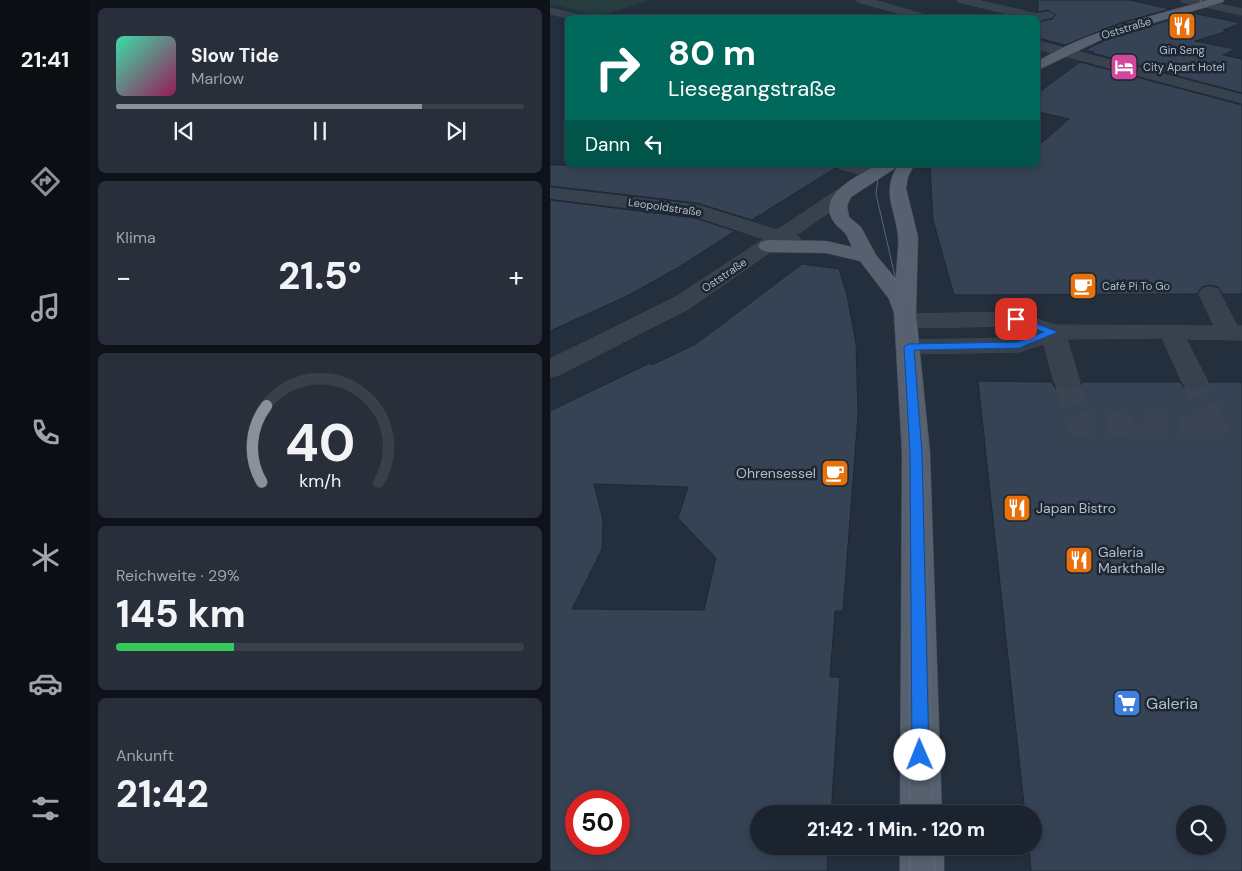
<!DOCTYPE html>
<html lang="de">
<head>
<meta charset="utf-8">
<style>
	:root { --surface:#1b232e; --page:#282f3a; --text:#f1f3f6; --muted:#a0a4aa; --line:#39404a; --accent:#8c9099 }
	body { margin:0; font-family:"DM Sans",sans-serif; background:var(--page); color:var(--text); height:100vh; display:flex; flex-direction:column; font-size:19px; white-space:nowrap }
	* { box-sizing:border-box; margin:0 }
	p { font-size:16px; color:var(--muted) }
	.icon { flex:none; width:28px; height:28px; fill:none; stroke:currentColor; stroke-width:2; stroke-linecap:round; stroke-linejoin:round }
	.map { position:relative; flex:1; overflow:hidden }
	.side { display:flex; flex-direction:column; gap:8px; padding:8px; background:#0f1319; width:460px }
	.side>* { flex:none }
	.guide { position:absolute; left:15px; top:15px; width:475px; height:152px; border-radius:8px; box-shadow:0 2px 8px #0003,0 0 0 1px var(--line); background:#00695c; color:#fff; overflow:hidden }
	.controls { position:absolute; left:626px; top:805px; display:grid; gap:10px }
	.controls a { display:grid; place-items:center; width:50px; height:50px; border-radius:50%; background:var(--surface); box-shadow:0 2px 8px #0003,0 0 0 1px var(--line); font-size:25px }
	.speed { position:absolute; left:15px; top:790px; display:flex; gap:10px; font-size:25px; font-weight:700; text-align:center }
	.speed>* { display:grid; place-content:center; width:65px; height:65px; border-radius:50%; background:var(--surface); box-shadow:0 2px 8px #0003,0 0 0 1px var(--line); line-height:1 }
	.speed .limit { border:8px solid #d22; background:#fff; color:#111 }
	.pin { position:absolute; display:grid; place-items:center; width:42px; height:42px; color:#fff; margin:-21px; border-radius:10px; box-shadow:0 2px 8px #0006 }
	.me { position:absolute; width:55px; margin:-28px; rotate:359deg; stroke-linejoin:round; filter:drop-shadow(0 0 4px #0008) }
	.turn { display:flex; align-items:center; gap:18px; height:105px; padding:0 20px; font-size:22px }
	.turn .icon { width:65px; height:65px; stroke-width:2.5 }
	.turn b { display:block; font-size:35px; line-height:42px }
	.then { display:flex; align-items:center; height:48px; padding:0 20px; background:#0003; gap:10px; font-size:19px }
	.big { font-size:38px; font-weight:800; line-height:1.1 }
	.side .card { flex:1; display:flex; flex-direction:column; justify-content:center; gap:8px; min-width:0; padding:0 18px; border-radius:8px; background:var(--page) }
	.side .dial { align-items:center; gap:0 }
	.dial svg { height:130px; overflow:visible; fill:none; stroke:var(--line); stroke-width:7; stroke-linecap:round; text-anchor:middle }
	.dial text { fill:var(--text); stroke:none }
	.song { display:flex; align-items:center; gap:15px }
	.cover { width:60px; height:60px; border-radius:8px; background:linear-gradient(135deg,hsl(160 70% 55%),hsl(330 70% 35%)) }
	.played { height:5px; border-radius:2px; background:linear-gradient(90deg,var(--accent) 75%,var(--line) 75%) }
	.keys { display:flex; justify-content:space-around; direction:ltr }
	.heat { display:flex; justify-content:space-between; align-items:center; font-size:28px; direction:ltr }
	.charge { height:8px; border-radius:4px; background:linear-gradient(90deg,#34c759 29%,var(--line) 0) }
	.trip { position:absolute; left:200px; top:805px; width:292px; height:50px; border-radius:25px; background:var(--surface); box-shadow:0 2px 8px #0003,0 0 0 1px var(--line); font-weight:800; line-height:50px; text-align:center }
	main { display:flex; flex:1; min-height:0 }
	.menu { display:flex; flex-direction:column; width:90px; justify-content:space-around; align-items:center; background:#0b0e12; color:var(--muted) }
	.menu .icon { width:35px; height:35px }
	.menu .on { color:var(--accent) }
	.menu b { font-size:22px; color:var(--text) }
	.map>svg:first-child { display:block }
	.green { fill:#263c3f }
	.building { fill:#364354; stroke:#1f2835; fill-rule:evenodd }
	.lines { fill:none; stroke-linecap:round; stroke-linejoin:round }
	.minor-tunnel { stroke:#3a4453; stroke-width:24; stroke-dasharray:24 12; stroke-linecap:butt }
	.minor-casing { stroke:#414a57; stroke-width:1 }
	.major-casing { stroke:#414a57; stroke-width:1 }
	.minor { fill:#38414e; fill-rule:evenodd }
	.major { fill:#56606e; fill-rule:evenodd }
	.tram-far1 { stroke:#5a6575; stroke-width:1 }
	.tram { stroke:#5a6575; stroke-width:2 }
	.route { fill:#1a73e8; stroke:#114b97 }
	.labels { text-anchor:middle; dominant-baseline:central; stroke-width:5; stroke-linejoin:round; paint-order:stroke }
	.far-street-label { font-size:11px; fill:#b4bcc9; stroke:#1d2633 }
	.far-poi-label { font-size:11px; fill:#b4bcc9; stroke:#1d2633; text-anchor:start }
	.poi-label { font-size:14px; fill:#b4bcc9; stroke:#1d2633; text-anchor:start }
	.near-poi-label { font-size:16px; fill:#b4bcc9; stroke:#1d2633; text-anchor:start }
</style>
</head>
<body>
<main>
<nav class="menu">
<b>21:41</b>
<svg class="icon on" aria-label="directions" viewBox="0 0 24 24"><path d="M12 3l9 9-9 9-9-9zM9 14v-3h6M13 9l2 2-2 2"/></svg>
<svg class="icon" aria-label="music" viewBox="0 0 24 24"><path d="M9 18V5l10-2v13"/><circle cx="6" cy="18" r="3"/><circle cx="16" cy="16" r="3"/></svg>
<svg class="icon" aria-label="phone" viewBox="0 0 24 24"><path d="M5 4h4l2 5-3 2q2 4 5 5l2-3 5 2v4C11 20 4 13 5 4z"/></svg>
<svg class="icon" aria-label="climate" viewBox="0 0 24 24"><path d="M12 3v18M4 7l16 10M4 17L20 7"/></svg>
<svg class="icon" aria-label="car" viewBox="0 0 24 24"><path d="M5 17H2v-5l4-1 3-4h7l3 4 3 1v5h-3M9 17h6M6 11h13"/><circle cx="7" cy="17" r="2"/><circle cx="17" cy="17" r="2"/></svg>
<svg class="icon" aria-label="filters" viewBox="0 0 24 24"><path d="M4 7h16M4 17h16"/><circle cx="9" cy="7" r="2"/><circle cx="15" cy="17" r="2"/></svg>
</nav>
<section class="side">
<div class="card">
<div class="song"><i class="cover"></i><div><b>Slow Tide</b><p>Marlow</p></div></div>
<div class="played"></div>
<div class="keys"><svg class="icon" aria-label="previous" viewBox="0 0 24 24"><path d="M18 5L8 12l10 7zM5 5v14"/></svg><svg class="icon" aria-label="pause" viewBox="0 0 24 24"><path d="M8 5v14M16 5v14"/></svg><svg class="icon" aria-label="next" viewBox="0 0 24 24"><path d="M6 5l10 7-10 7zM19 5v14"/></svg></div>
</div>
<div class="card"><p>Klima</p>
<div class="heat"><a>−</a><b class="big">21.5°</b><a>+</a></div>
</div>
<div class="card dial"><svg viewBox="0 0 100 80">
<path d="M14 69A42 42 0 1 1 86 69"/>
<path d="M14 69A42 42 0 0 1 17 22" stroke="#8c9099"/>
<text x="50" y="56" font-size="32" font-weight="700">40</text>
<text x="50" y="72" font-size="11">km/h</text>
</svg></div>
<div class="card"><p>Reichweite · 29%</p><b class="big">145 km</b><div class="charge"></div></div>
<div class="card"><p>Ankunft</p><b class="big">21:42</b></div>
</section>
<div class="map">
<svg width="692" height="871" viewBox="0 0 692 871">
	<rect width="100%" height="100%" fill="#242f3e"/>
	<path class="green" d="M0,0H101L50,16L0,4Z"/>
	<g class="building">
		<path d="M488,0H579L620,9L570,23L515,45L488,38V22L502,19L506,15L498,10L488,12Z"/>
		<path d="M642,13L691,23L673,30L678,31L645,41L685,49L673,55L692,59V93L542,53L544,52L535,50L558,39Z"/>
		<path d="M530,62L692,105V294H673L668,287L660,285L652,287L647,294L404,295L383,220L380,165H488V146L519,119L488,112V93Z"/>
		<path d="M0,165H286L287,167L202,220L147,203L0,186Z"/>
		<path d="M0,200L145,218L185,231L129,267L77,296L0,331Z"/>
		<path d="M252,264L289,269L297,295L306,344L308,415L293,611H285L280,677H290L281,814H209V846H278L277,871H0V411L100,363L102,365L146,344ZM44,484L138,487L128,518L166,558L154,610L22,609L52,549L53,520ZM26,801H69V844H26Z"/>
		<path d="M428,381L502,382L506,389L517,392L526,390L532,382H630L636,390L645,392L654,390L660,382H692V871H481L479,846H484V814H475ZM635,814H668V846H635Z"/>
	</g>
	<g class="lines">
		<path class="minor-tunnel" d="M517,382L528,424L665,428L645,382"/>
		<defs>
			<g id="minor">
				<path d="M307,0H324L386,18H366L308,2Z"/>
				<path d="M408,0H427L487,14L498,12L504,15L502,17L488,20V18H475L409,2Z"/>
				<path d="M631,0H651L692,9V15L632,2Z"/>
				<path d="M0,8L34,16L35,18H18L0,14Z"/>
				<path d="M488,41L692,95V103L488,49Z"/>
				<path d="M288,165H315L331,169L334,173L331,177L325,178L290,169Z"/>
				<path d="M0,188L147,205L227,230L289,189L295,188L301,189L304,193L301,197L245,236L249,237L252,241L249,245L242,247L232,244L140,308L9,375L0,377V359L124,298L214,239L145,216L0,198Z"/>
				<path d="M660,287L668,289L687,326H692V340L636,339L658,382L654,388L645,390L636,388L632,382L612,338L517,339L530,382L526,388L517,390L508,388L504,382L494,344L469,352L359,354L350,352L347,347L350,342L359,340L466,338L481,332L464,326L355,328L347,326L343,321L347,316L355,314L466,312L505,325L664,326L649,294L652,289Z"/>
			</g>
			<g id="major">
				<path d="M658,0H674L673,2L557,37L488,70V61C540,30 599,17 658,0Z"/>
				<path d="M326,165H346L344,169L301,197L297,206L299,217L311,227L326,255L346,279C346,265 349,249 348,236C345,207 331,193 348,165H364L358,177L356,188L368,237L366,313L380,453L392,814H350L352,453L344,313L339,299L310,261L276,253L218,252L211,250L208,246L211,242L218,240L276,241L302,247C300,243 298,237 295,233C290,228 285,225 282,219C268,193 309,176 326,165Z"/>
				<rect x="350" y="846" width="44" height="25"/>
			</g>
		</defs>
		<use href="#minor" class="minor-casing"/>
		<use href="#major" class="major-casing"/>
		<use href="#minor" class="minor"/>
		<use href="#major" class="major"/>
		<g class="tram-far1">
			<path d="M488,68C535,39 588,27 640,10L649,5L651,0"/>
			<path d="M336,165L328,178L326,194L350,298L357,428L359,628"/>
			<path d="M351,165L344,175L341,186L365,320L374,434L379,628"/>
		</g>
		<g class="tram">
			<path d="M359,627L360,814"/>
			<path d="M379,627L383,814"/>
			<path d="M360,846V871"/>
			<path d="M384,846L385,871"/>
		</g>
	</g>
	<path class="route" d="M466,316L508,332L469,348L364,350L372,453L379,755L376,761L370,763L365,761L362,755L360,453L354,347L359,344L468,342L494,332L462,321L461,319Z"/>
	<defs>
		<symbol id="restaurant-square" viewBox="-11 -11 22 22"><rect x="-9" y="-9" width="18" height="18" rx="4" fill="#e8710a" stroke="#1d2633"/><path d="M-5-6h1v4h1v-4h1v4h1v-4h1v5L-1.5 .5V6h-2V.5L-5-1ZM5-6V6H3V1.5H1.5Q1.5-4 5-6Z" fill="#fff"/></symbol>
		<symbol id="hotel-square" viewBox="-11 -11 22 22"><rect x="-9" y="-9" width="18" height="18" rx="4" fill="#d1479c" stroke="#1d2633"/><path d="M-6-4.5h1.5V1H6V5H4.5V3h-9V5H-6ZM-4 0a1.8 1.8 0 1 1 3.6 0ZM.5 0V-2.5h3Q6-2.5 6 0Z" fill="#fff"/></symbol>
		<symbol id="cafe-square" viewBox="-11 -11 22 22"><rect x="-9" y="-9" width="18" height="18" rx="4" fill="#e8710a" stroke="#1d2633"/><path d="M-5.5-4.5H6V0H3Q3 3.5 0 3.5H-2.5Q-5.5 3.5-5.5 0ZM3-3.2v2h1.7v-2ZM-6 4.5H4V6H-6Z" fill="#fff"/></symbol>
		<symbol id="supermarket-square" viewBox="-11 -11 22 22"><rect x="-9" y="-9" width="18" height="18" rx="4" fill="#3f7fe0" stroke="#1d2633"/><path d="M-6-5.5h2.5l.6 2H6L4.5 2H-2.5L-4.4-4H-6ZM-1.5 3.2a1.3 1.3 0 1 0 .1 0ZM3 3.2a1.3 1.3 0 1 0 .1 0Z" fill="#fff"/></symbol>
	</defs>
	<g fill-rule="evenodd">
		<use href="#restaurant-square" x="616" y="10" width="32" height="32"/>
		<use href="#hotel-square" x="558" y="51" width="32" height="32"/>
		<use href="#cafe-square" x="517" y="270" width="32" height="32"/>
		<use href="#cafe-square" x="269" y="457" width="32" height="32"/>
		<use href="#restaurant-square" x="451" y="492" width="32" height="32"/>
		<use href="#restaurant-square" x="513" y="544" width="32" height="32"/>
		<use href="#supermarket-square" x="561" y="687" width="32" height="32"/>
	</g>
	<g class="labels">
		<g class="far-street-label">
			<text transform="translate(576 28) rotate(-17)">Oststraße</text>
			<text transform="translate(115 207) rotate(8)">Leopoldstraße</text>
			<text transform="translate(174 275) rotate(-34)">Oststraße</text>
		</g>
		<g class="far-poi-label">
			<text x="632" y="50" text-anchor="middle">Gin Seng</text>
			<text x="593" y="67">City Apart Hotel</text>
			<text x="552" y="286">Café Pi To Go</text>
		</g>
		<g class="poi-label">
			<text x="266" y="473" text-anchor="end">Ohrensessel</text>
			<text x="486" y="508">Japan Bistro</text>
			<text x="548" y="552">Galeria<tspan x="548" dy="16">Markthalle</tspan></text>
		</g>
		<g class="near-poi-label">
			<text x="596" y="703">Galeria</text>
		</g>
	</g>
</svg>
<div class="controls">
<a><svg class="icon" aria-label="search" viewBox="0 0 24 24"><circle cx="10" cy="10" r="6"/><path d="M15 15l6 6"/></svg></a>
</div>
<div class="speed"><div class="limit">50</div></div>
<div class="pin" style="left:466px;top:319px;background:#d93025"><svg class="icon" aria-label="arrive" viewBox="0 0 24 24"><path d="M6 21V4h12l-3 4 3 4H6"/></svg></div>
<svg class="me" style="left:370px;top:755px" viewBox="-20 -20 40 40"><circle r="19" fill="#fff"/><path d="M0-13L10 11 0 6-10 11z" fill="#1a73e8"/></svg>
<div class="trip">21:42 · 1 Min. · 120 m</div>
<div class="guide">
<div class="turn"><svg class="icon" aria-label="right" viewBox="0 0 24 24"><path d="M7 20v-9h11M14 6l5 5-5 5"/></svg><div><b>80 m</b>Liesegangstraße</div></div>
<div class="then">Dann<svg class="icon" aria-label="left" viewBox="0 0 24 24"><path d="M17 20v-9H6M10 6l-5 5 5 5"/></svg></div>
</div>
</div>
</main>
</body>
</html>
